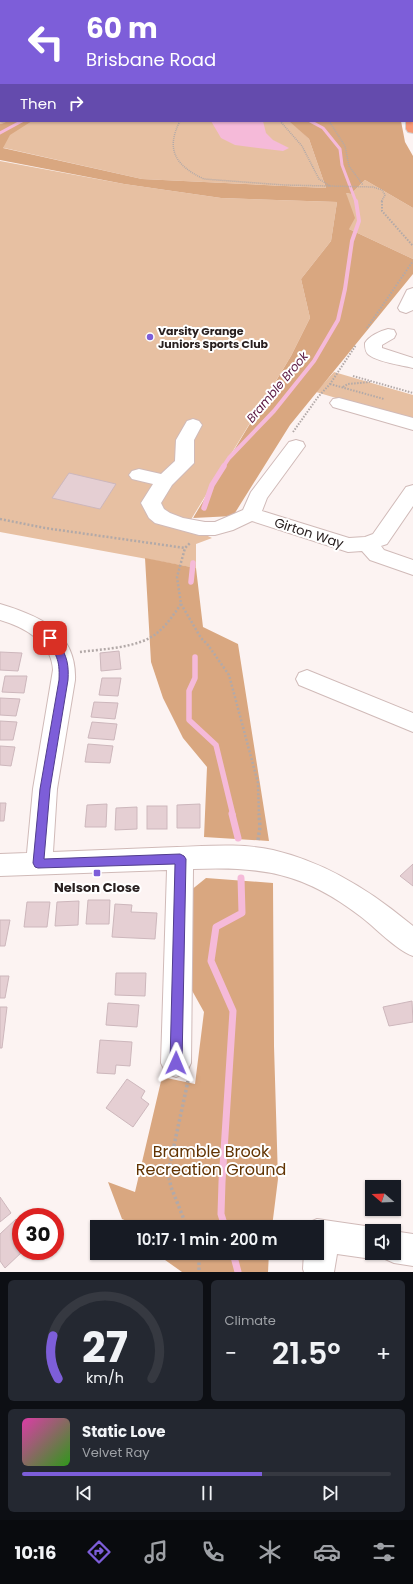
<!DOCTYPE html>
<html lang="en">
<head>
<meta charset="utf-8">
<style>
	:root { --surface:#171b24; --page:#242831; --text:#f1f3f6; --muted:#9ea1a6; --line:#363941; --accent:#7d5ed9 }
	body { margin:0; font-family:Poppins,sans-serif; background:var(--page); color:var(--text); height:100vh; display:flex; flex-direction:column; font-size:15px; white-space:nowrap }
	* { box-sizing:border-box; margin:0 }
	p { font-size:13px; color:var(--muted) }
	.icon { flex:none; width:22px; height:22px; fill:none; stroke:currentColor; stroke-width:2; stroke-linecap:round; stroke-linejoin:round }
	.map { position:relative; height:1272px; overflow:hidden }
	.sheet { display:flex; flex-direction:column; gap:8px; padding:8px; background:#0d0f14; flex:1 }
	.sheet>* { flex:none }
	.guide { position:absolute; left:0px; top:0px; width:413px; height:122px; box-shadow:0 1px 3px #0004; background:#7d5ed9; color:#fff; overflow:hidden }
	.needle { width:26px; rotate:289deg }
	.fabs { position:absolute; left:365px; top:1180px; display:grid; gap:8px }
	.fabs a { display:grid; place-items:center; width:36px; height:36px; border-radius:0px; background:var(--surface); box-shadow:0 1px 3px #0004; font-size:20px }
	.speed { position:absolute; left:12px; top:1208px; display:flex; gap:8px; font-size:20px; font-weight:700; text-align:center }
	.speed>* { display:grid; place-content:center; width:52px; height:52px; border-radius:50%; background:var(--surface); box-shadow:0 1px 3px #0004; line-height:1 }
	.speed .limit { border:6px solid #d22; background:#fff; color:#111 }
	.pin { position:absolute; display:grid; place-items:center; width:34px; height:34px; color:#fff; margin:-17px; border-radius:8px; box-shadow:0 2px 6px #0006 }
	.me { position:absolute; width:44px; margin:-22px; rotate:1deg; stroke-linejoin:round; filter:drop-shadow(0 0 3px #0008) }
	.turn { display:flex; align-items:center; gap:14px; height:84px; padding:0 20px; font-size:18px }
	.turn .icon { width:52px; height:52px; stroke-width:2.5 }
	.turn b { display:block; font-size:28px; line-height:34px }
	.then { display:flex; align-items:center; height:38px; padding:0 20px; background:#0003; gap:8px; font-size:15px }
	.big { font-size:30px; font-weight:600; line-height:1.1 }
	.sheet .card { flex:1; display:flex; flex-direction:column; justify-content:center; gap:6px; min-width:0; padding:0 14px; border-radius:6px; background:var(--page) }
	.sheet .dial { align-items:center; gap:0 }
	.dial svg { height:104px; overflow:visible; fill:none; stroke:var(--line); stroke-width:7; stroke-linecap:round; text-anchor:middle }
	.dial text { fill:var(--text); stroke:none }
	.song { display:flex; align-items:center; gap:12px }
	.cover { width:48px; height:48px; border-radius:6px; background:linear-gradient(135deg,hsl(320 70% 55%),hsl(110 70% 35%)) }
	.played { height:4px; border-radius:2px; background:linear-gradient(90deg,var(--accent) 65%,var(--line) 65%) }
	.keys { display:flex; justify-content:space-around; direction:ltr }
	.heat { display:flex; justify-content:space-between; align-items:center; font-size:22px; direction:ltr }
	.sheet .tiles { flex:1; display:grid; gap:8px; grid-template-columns:1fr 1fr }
	.card:last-child { grid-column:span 2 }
	.trip { position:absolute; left:90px; top:1220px; width:234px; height:40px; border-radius:0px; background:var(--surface); box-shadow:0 1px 3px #0004; font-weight:600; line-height:40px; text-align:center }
	.menu { display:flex; height:64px; justify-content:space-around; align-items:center; background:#090b0e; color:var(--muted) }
	.menu .icon { width:28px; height:28px }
	.menu .on { color:var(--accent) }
	.menu b { font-size:18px; color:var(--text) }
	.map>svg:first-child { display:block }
	.green { fill:#e7c0a2 }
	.forest { fill:#d9a780 }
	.water { fill:#f5bad9 }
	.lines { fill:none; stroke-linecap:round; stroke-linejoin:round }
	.stream-far3 { stroke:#f5bad9; stroke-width:3 }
	.stream-far2 { stroke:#f5bad9; stroke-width:4 }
	.stream-far1 { stroke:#f5bad9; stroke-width:5.5 }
	.stream { stroke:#f5bad9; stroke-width:7 }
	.building { fill:#e5cfd3; stroke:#cdb7bc }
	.minor-casing { stroke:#d0bab8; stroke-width:2 }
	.highway-casing { stroke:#d4d2d2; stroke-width:2 }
	.path-far3 { stroke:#b2a9a8; stroke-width:1.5; stroke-dasharray:1 1; stroke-linecap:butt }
	.path-far2 { stroke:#b2a9a8; stroke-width:2; stroke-dasharray:1.5 1.5; stroke-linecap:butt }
	.path-far1 { stroke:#b2a9a8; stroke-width:2.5; stroke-dasharray:2 2; stroke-linecap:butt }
	.path { stroke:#b2a9a8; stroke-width:3.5; stroke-dasharray:2.5 2.5; stroke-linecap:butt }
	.minor { fill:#fff; fill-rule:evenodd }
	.highway { fill:#f79773; fill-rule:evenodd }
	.route { fill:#7d5ed9; stroke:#513d8d }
	.poi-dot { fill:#7d5ed9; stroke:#fff; stroke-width:1.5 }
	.labels { text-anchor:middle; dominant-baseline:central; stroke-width:4; stroke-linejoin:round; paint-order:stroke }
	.far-poi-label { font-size:11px; font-weight:bold; fill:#292020; stroke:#fff; text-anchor:start }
	.far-water-label { font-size:12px; font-style:italic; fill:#591640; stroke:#fff }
	.street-label { font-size:13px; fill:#292020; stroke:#fff }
	.poi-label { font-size:13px; font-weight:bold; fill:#292020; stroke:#fff }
	.near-park-label { font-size:16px; fill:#623403; stroke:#fff }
</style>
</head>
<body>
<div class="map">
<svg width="413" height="1272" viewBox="0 0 413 1272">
	<rect width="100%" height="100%" fill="#fcf3f2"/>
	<g class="green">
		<path d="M0,0L156,1H1V121H290L309,139L326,188L142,179L0,147Z"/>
		<path d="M0,161L124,184L221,198L337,202L331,241L301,279L310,318L291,356L187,526L212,538L196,544V568L0,532Z"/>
		<path d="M365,180L413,208V259L349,229L346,193L351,194Z"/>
		<path d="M334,372L413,395V421L316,392Z"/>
	</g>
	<g class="forest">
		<path d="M8,121H32L10,135L3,148L142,179L326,188L309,139L289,121H401L405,142L413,156V208L365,180L351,194L346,193L355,218L349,229L413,259V274L290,425L233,516L193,518L291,356L310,318L301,279L331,241L337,202L221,198L124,184L0,160V124H2Z"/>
		<path d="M145,558L196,568L203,627L238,644L269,841L204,837L207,767L183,738L163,698L151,662Z"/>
		<path d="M206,878L273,883L274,1046L278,1179L272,1227H141L122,1219L108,1182L135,1192L162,1077L195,1084L204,1012L185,978L190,891Z"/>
		<path d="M159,1253H269L268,1272H182L158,1255Z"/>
	</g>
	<path class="water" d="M211,121H263L266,133L273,140L289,148L283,151L235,145L221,138Z"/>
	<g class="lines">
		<g class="stream-far3">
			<path d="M191,0L195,1"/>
			<path d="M310,121L323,128L340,149L342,165L356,202"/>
			<path d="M0,133L22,121"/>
		</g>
		<path class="stream-far2" d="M223,467L229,458L274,411L314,361L338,320L345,289L352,241L359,221L356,201"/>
		<g class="stream-far1">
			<path d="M204,508L212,485L224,466"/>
			<path d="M191,582L193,563"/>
			<path d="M195,657V678L189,691V720L216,745L233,815"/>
		</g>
		<g class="stream">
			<path d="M232,814L238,838"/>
			<path d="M225,1227L221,1214L222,1182L233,1011L211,961L216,927L242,913L241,878"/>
			<path d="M233,1253L238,1272"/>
		</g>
	</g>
	<g class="building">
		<path d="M69,473L116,484L100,509L52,498Z"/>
		<path d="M119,651L121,669L101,671L100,653Z"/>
		<path d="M0,652L22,653L18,671L0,670Z"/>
		<path d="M5,676H27L24,693L2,692Z"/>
		<path d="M102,678H121L118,696L99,695Z"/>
		<path d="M0,698L20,699L16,716L0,715Z"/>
		<path d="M94,702L118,703L115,719L91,717Z"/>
		<path d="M0,721L17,722L13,740H0Z"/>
		<path d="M92,722L117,724L114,740L88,738Z"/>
		<path d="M88,744L113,746L110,763L85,762Z"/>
		<path d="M0,746L15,747L11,766L0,765Z"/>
		<path d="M0,803H6L4,821H0Z"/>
		<path d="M107,804L106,827H85L87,805Z"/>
		<path d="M200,804V828H177V805Z"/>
		<rect x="147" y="806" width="20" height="23"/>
		<path d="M137,807V829L115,830L116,808Z"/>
		<path d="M413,864V886L400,876Z"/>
		<path d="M88,900H110L109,924H86Z"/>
		<path d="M79,901L78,925L55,926L57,902Z"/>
		<path d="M27,902H50L47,927H24Z"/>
		<path d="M115,904L132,905L131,912L157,913L155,939L112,937Z"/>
		<path d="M0,920H10L5,946H0Z"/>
		<path d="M116,973H146L145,996L115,995Z"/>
		<path d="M0,976H9L5,998H0Z"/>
		<path d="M412,1001L413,1022L389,1026L383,1007Z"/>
		<path d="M108,1003L139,1005L137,1027L106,1025Z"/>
		<path d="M0,1007H7L2,1048H0Z"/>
		<path d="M100,1040L132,1042L130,1066L116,1065L115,1074L97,1073Z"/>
		<path d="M127,1079L145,1091L141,1098L149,1104L133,1127L106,1108Z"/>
		<path d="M0,1197L11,1213L0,1222Z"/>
		<path d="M16,1219L21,1225V1251H23L5,1268L0,1261V1234Z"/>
	</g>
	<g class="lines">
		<defs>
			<g id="minor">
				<path d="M413,288V310L406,313L400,311L398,308L407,290Z"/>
				<path d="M388,329L394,330L396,334L394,338L382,345V348L413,358V368C401,365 378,362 369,355C365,352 365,347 365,343C369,336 380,331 388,329Z"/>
				<path d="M339,398L413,418V430L333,407L330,403L333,399Z"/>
				<path d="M193,419L199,421L202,425L194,440V463L172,485L161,503L164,509L170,513L183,518L205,522H215L243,510L251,492L289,442L296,440L303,442L305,446L267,498L262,511L349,538L365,537L373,534L406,487L413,485V506L387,544L381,546L384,550L413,560V575L370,560L362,551L348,552L252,521L233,530L215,535H199L155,523L149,518L141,503L153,484L132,479L129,475L132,471L139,469L161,474L175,461L176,440L187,421Z"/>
				<path d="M0,604C40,616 77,632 75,680L57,789L53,852C94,850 135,849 177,847C208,846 242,843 273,850C324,862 368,889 408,922L413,926V956C396,950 375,927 360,916C304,873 262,866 193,869L191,1063L186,1073L176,1077L166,1073L161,1063L167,870L0,876V854L27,853L33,789L53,670C52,642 24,627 0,620Z"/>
				<path d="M307,670L413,713V732L299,685L296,679L299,673Z"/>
				<path d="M317,1219L372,1227L382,1231H372V1253H394L393,1231L413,1234V1266L394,1263L383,1258L381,1255L372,1259L337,1254L334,1272H304L303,1269L304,1253H317V1227H304L306,1224Z"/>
			</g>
			<g id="highway">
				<path d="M232,0H245L246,1H233Z"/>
				<path d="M254,0H267L268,1H255Z"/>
				<path d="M412,76L413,77V85L412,84Z"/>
				<path d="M412,115H413V133L408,132L406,129V121H412Z"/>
			</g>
		</defs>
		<use href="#minor" class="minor-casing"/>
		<use href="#highway" class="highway-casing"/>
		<g class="path-far3">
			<path d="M180,121C165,150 176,166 204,179L284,185L373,187L382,190L385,195L381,202"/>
			<path d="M280,121L302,146L319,179L330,186"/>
			<path d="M329,121L345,146L349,166L363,185"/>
		</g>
		<g class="path-far2">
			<path d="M382,201V211L413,246"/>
			<path d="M367,328L413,261"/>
			<path d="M353,376L413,393"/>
			<path d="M330,384L384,399"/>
			<path d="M343,387L348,384L370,382"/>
			<path d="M293,432L318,397L330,384L356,345"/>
		</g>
		<g class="path-far1">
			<path d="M0,519L45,528L185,548"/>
			<path d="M181,604L201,638L208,645L229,675L258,783L259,815"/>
			<path d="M80,652C103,649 139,648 157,633C167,625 174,614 181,604L177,577L185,548L191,542"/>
		</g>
		<g class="path">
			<path d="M258,840L260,827L259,814"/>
			<path d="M187,1227L171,1187L168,1173L188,1081"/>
			<path d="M197,1253L199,1258V1272"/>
			<path d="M199,1258L207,1253"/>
		</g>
		<use href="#minor" class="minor"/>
		<use href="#highway" class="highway"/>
	</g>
	<path class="route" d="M50,635C55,636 56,640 59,644C67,656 69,665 68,680L50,789L44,859L180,854L184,856L186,859L182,1063L180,1067L176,1069L171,1067L170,1063L175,864L38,868L35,867L33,863L40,789L59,680C60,658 56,656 46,638Z"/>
	<g class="poi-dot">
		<circle cx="150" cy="337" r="4"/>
		<rect x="93" y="869" width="8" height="8" rx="2"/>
	</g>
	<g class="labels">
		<g class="far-poi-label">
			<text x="158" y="331">Varsity Grange<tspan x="158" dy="13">Juniors Sports Club</tspan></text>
		</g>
		<g class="far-water-label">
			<text transform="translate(277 387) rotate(-50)">Bramble Brook</text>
		</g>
		<g class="street-label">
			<text transform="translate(309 533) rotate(18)">Girton Way</text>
		</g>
		<g class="poi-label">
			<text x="97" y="887">Nelson Close</text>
		</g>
		<g class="near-park-label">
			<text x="211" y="1151">Bramble Brook<tspan x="211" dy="18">Recreation Ground</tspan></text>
		</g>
	</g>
</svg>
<div class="fabs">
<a><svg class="needle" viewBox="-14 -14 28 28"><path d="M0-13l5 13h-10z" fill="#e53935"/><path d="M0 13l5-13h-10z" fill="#9ea1a6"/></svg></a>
<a><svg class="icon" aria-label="sound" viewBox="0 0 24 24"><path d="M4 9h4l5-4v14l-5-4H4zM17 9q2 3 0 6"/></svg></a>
</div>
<div class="speed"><div class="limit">30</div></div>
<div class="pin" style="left:50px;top:638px;background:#d93025"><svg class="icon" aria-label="arrive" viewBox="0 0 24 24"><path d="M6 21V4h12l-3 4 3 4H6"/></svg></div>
<svg class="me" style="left:176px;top:1063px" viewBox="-20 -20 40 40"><path d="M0-17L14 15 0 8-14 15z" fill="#7d5ed9" stroke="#fff" stroke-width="4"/></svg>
<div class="trip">10:17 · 1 min · 200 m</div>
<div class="guide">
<div class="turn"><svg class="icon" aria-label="left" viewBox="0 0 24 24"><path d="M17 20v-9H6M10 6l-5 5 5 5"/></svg><div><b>60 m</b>Brisbane Road</div></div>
<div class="then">Then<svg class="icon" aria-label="right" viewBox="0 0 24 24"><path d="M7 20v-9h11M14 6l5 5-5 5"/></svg></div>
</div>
</div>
<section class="sheet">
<div class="tiles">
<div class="card dial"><svg viewBox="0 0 100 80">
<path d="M14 69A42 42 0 1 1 86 69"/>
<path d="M14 69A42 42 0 0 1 10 36" stroke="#7d5ed9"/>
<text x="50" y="56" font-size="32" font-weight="700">27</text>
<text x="50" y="72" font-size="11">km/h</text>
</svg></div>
<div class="card"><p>Climate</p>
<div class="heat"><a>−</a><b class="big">21.5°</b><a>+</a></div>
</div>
<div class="card">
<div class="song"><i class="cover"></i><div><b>Static Love</b><p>Velvet Ray</p></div></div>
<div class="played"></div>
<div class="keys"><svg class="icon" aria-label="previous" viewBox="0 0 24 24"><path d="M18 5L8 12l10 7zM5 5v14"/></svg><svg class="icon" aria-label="pause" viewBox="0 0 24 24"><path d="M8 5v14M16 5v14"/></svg><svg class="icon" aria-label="next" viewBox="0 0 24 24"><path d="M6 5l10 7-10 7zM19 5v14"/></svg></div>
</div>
</div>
</section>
<nav class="menu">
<b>10:16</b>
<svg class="icon on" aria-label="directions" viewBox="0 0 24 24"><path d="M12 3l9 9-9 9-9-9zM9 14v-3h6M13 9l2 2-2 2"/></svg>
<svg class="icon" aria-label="music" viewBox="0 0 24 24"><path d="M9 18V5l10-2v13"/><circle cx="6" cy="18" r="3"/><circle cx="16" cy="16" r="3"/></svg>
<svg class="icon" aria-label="phone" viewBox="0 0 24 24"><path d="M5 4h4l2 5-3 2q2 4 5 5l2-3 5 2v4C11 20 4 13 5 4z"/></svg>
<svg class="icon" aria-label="climate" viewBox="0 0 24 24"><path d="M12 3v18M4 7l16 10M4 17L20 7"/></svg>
<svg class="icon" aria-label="car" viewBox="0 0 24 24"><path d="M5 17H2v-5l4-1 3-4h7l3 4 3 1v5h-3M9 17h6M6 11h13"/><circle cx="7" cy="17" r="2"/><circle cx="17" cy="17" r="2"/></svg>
<svg class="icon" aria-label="filters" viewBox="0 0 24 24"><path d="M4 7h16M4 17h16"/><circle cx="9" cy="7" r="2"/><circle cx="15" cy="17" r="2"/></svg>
</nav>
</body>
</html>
